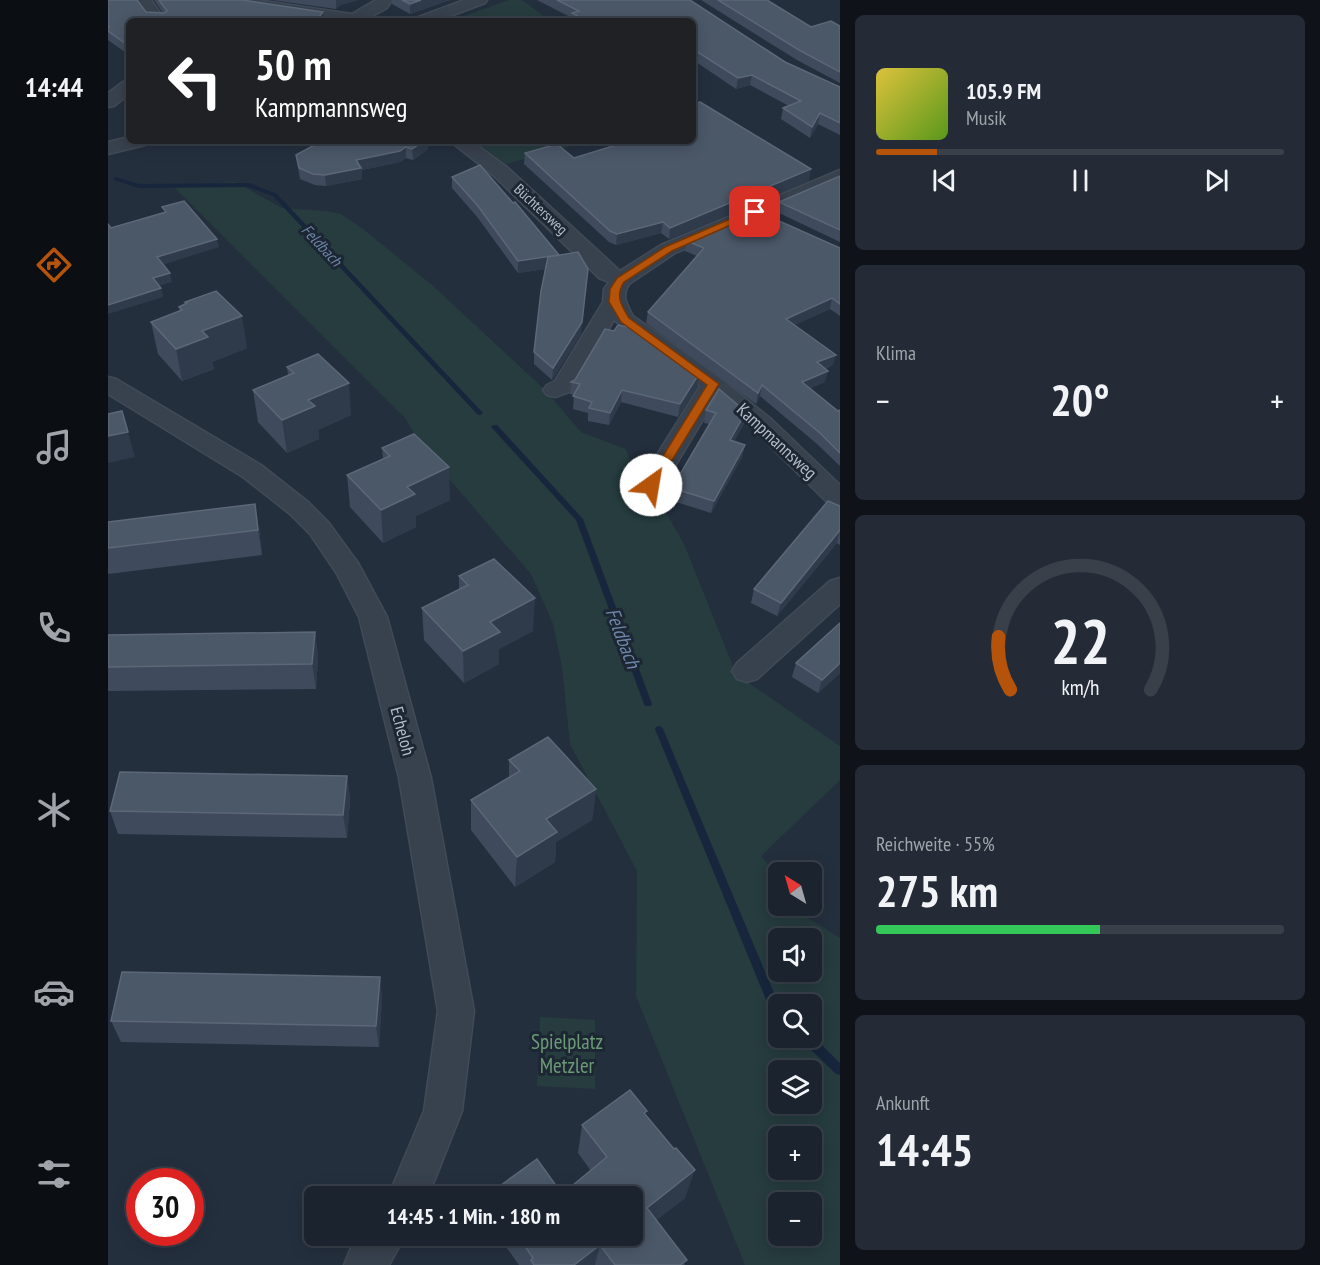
<!DOCTYPE html>
<html lang="de">
<head>
<meta charset="utf-8">
<style>
	:root { --surface:#1b232e; --page:#242b36; --text:#f1f3f6; --muted:#a0a4aa; --line:#39404a; --accent:#b45309 }
	body { margin:0; font-family:"PT Sans Narrow",sans-serif; background:var(--page); color:var(--text); height:100vh; display:flex; flex-direction:column; font-size:22px; white-space:nowrap }
	* { box-sizing:border-box; margin:0 }
	p { font-size:20px; color:var(--muted) }
	.icon { flex:none; width:33px; height:33px; fill:none; stroke:currentColor; stroke-width:2; stroke-linecap:round; stroke-linejoin:round }
	.map { position:relative; flex:1; overflow:hidden }
	.drawer { display:flex; flex-direction:column; gap:15px; padding:15px; background:#0f1319; width:480px }
	.drawer>* { flex:none }
	.hud { position:absolute; left:18px; top:18px; width:570px; height:126px; border-radius:9px; box-shadow:0 3px 15px #0003,0 0 0 2px var(--line); background:#202124; color:#fff; overflow:hidden }
	.needle { width:39px; rotate:323deg }
	.tools { position:absolute; left:660px; top:862px; display:grid; gap:12px }
	.tools a { display:grid; place-items:center; width:54px; height:54px; border-radius:9px; background:var(--surface); box-shadow:0 3px 15px #0003,0 0 0 2px var(--line); font-size:30px }
	.speed { position:absolute; left:18px; top:1168px; display:flex; gap:12px; font-size:30px; font-weight:700; text-align:center }
	.speed>* { display:grid; place-content:center; width:78px; height:78px; border-radius:50%; background:var(--surface); box-shadow:0 3px 15px #0003,0 0 0 2px var(--line); line-height:1 }
	.speed .limit { border:9px solid #d22; background:#fff; color:#111 }
	.pin { position:absolute; display:grid; place-items:center; width:51px; height:51px; color:#fff; margin:-26px; border-radius:12px; box-shadow:0 3px 9px #0006 }
	.me { position:absolute; width:66px; margin:-33px; rotate:32deg; stroke-linejoin:round; filter:drop-shadow(0 0 4px #0008) }
	.turn { display:flex; align-items:center; gap:21px; height:126px; padding:0 30px; font-size:27px }
	.turn .icon { width:78px; height:78px; stroke-width:2.5 }
	.turn b { display:block; font-size:42px; line-height:51px }
	.big { font-size:45px; font-weight:600; line-height:1.1 }
	.drawer .tile { flex:1; display:flex; flex-direction:column; justify-content:center; gap:9px; min-width:0; padding:0 21px; border-radius:9px; background:var(--page) }
	.drawer .dial { align-items:center; gap:0 }
	.dial svg { height:156px; overflow:visible; fill:none; stroke:var(--line); stroke-width:7; stroke-linecap:round; text-anchor:middle }
	.dial text { fill:var(--text); stroke:none }
	.song { display:flex; align-items:center; gap:18px }
	.cover { width:72px; height:72px; border-radius:9px; background:linear-gradient(135deg,hsl(50 70% 55%),hsl(90 70% 35%)) }
	.played { height:6px; border-radius:3px; background:linear-gradient(90deg,var(--accent) 15%,var(--line) 15%) }
	.keys { display:flex; justify-content:space-around; direction:ltr }
	.heat { display:flex; justify-content:space-between; align-items:center; font-size:33px; direction:ltr }
	.charge { height:9px; border-radius:4px; background:linear-gradient(90deg,#34c759 55%,var(--line) 0) }
	.trip { position:absolute; left:196px; top:1186px; width:339px; height:60px; border-radius:9px; background:var(--surface); box-shadow:0 3px 15px #0003,0 0 0 2px var(--line); font-weight:600; line-height:60px; text-align:center }
	main { display:flex; flex:1; min-height:0 }
	.tabs { display:flex; flex-direction:column; width:108px; justify-content:space-around; align-items:center; background:#0b0e12; color:var(--muted) }
	.tabs .icon { width:42px; height:42px }
	.tabs .active { color:var(--accent) }
	.tabs b { font-size:27px; color:var(--text) }
	.map>svg:first-child { display:block }
	.green { fill:#263c3f; fill-rule:evenodd }
	.lines { fill:none; stroke-linecap:round; stroke-linejoin:round }
	.stream { fill:#17263c; fill-rule:evenodd }
	.minor-casing { stroke:#414a57; stroke-width:3 }
	.minor { fill:#38414e; fill-rule:evenodd }
	.wall { fill:#3f4b5c }
	.shaded-wall { fill:#2f3b4b }
	.building { fill:#4b5868; stroke:#5c6777; stroke-width:1.5 }
	.route { fill:#b45309; stroke:#753606; stroke-width:1.5 }
	.labels { text-anchor:middle; dominant-baseline:central; stroke-width:6; stroke-linejoin:round; paint-order:stroke }
	.far-street-label { font-size:15px; fill:#b4bcc9; stroke:#1d2633 }
	.far-water-label { font-size:16px; font-style:italic; fill:#6d86a8; stroke:#1d2633 }
	.street-label { font-size:18px; fill:#b4bcc9; stroke:#1d2633 }
	.water-label { font-size:20px; font-style:italic; fill:#6d86a8; stroke:#1d2633 }
	.near-park-label { font-size:21px; fill:#6b9a76; stroke:#1d2633 }
</style>
</head>
<body>
<main>
<nav class="tabs">
<b>14:44</b>
<svg class="icon active" aria-label="directions" viewBox="0 0 24 24"><path d="M12 3l9 9-9 9-9-9zM9 14v-3h6M13 9l2 2-2 2"/></svg>
<svg class="icon" aria-label="music" viewBox="0 0 24 24"><path d="M9 18V5l10-2v13"/><circle cx="6" cy="18" r="3"/><circle cx="16" cy="16" r="3"/></svg>
<svg class="icon" aria-label="phone" viewBox="0 0 24 24"><path d="M5 4h4l2 5-3 2q2 4 5 5l2-3 5 2v4C11 20 4 13 5 4z"/></svg>
<svg class="icon" aria-label="climate" viewBox="0 0 24 24"><path d="M12 3v18M4 7l16 10M4 17L20 7"/></svg>
<svg class="icon" aria-label="car" viewBox="0 0 24 24"><path d="M5 17H2v-5l4-1 3-4h7l3 4 3 1v5h-3M9 17h6M6 11h13"/><circle cx="7" cy="17" r="2"/><circle cx="17" cy="17" r="2"/></svg>
<svg class="icon" aria-label="filters" viewBox="0 0 24 24"><path d="M4 7h16M4 17h16"/><circle cx="9" cy="7" r="2"/><circle cx="15" cy="17" r="2"/></svg>
</nav>
<div class="map">
<svg width="732" height="1265" viewBox="0 0 732 1265">
	<rect width="100%" height="100%" fill="#242f3e"/>
	<g class="green">
		<path d="M401,0H414L443,21H342Z"/>
		<path d="M365,141H482L398,164Z"/>
		<path d="M127,182L174,208L218,211L233,214L255,229L324,285L436,389L473,432L518,449L530,479L545,490L576,544L628,674L732,746V780L653,856L670,876V906H691L697,916L732,938V1265H637L528,996L529,871L462,744L454,667L445,624L423,574L316,450L297,418L66,187ZM670,939H704V972H670ZM670,1005H704V1038H670ZM670,1071H704V1104H670ZM670,1137H704V1170H670ZM670,1203H704V1236H670Z"/>
		<path d="M432,1017L487,1020V1089L429,1086Z"/>
	</g>
	<g class="lines">
		<g class="stream">
			<path d="M8,177L31,184L141,183L169,194L375,413L372,415H370L165,196L140,187L31,188L6,180V178Z"/>
			<path d="M385,425H389L475,519L544,704L543,706H537L536,704L468,520L385,429L383,427Z"/>
			<path d="M551,726L554,727L555,729L671,1005L670,1016L666,1014L661,1007L547,729L548,727Z"/>
			<path d="M704,1035L732,1063V1075L728,1074L695,1042L694,1038H704Z"/>
		</g>
		<defs>
			<g id="minor">
				<path d="M27,0H43L58,21H42Z"/>
				<path d="M110,0H149L244,14L268,0H284L279,8L261,18L263,21H223L118,5Z"/>
				<path d="M356,0H379L377,3L329,21H306L308,18Z"/>
				<path d="M21,81V94L6,106L0,107V93L15,82Z"/>
				<path d="M21,137V141H39L37,145L0,154V142Z"/>
				<path d="M342,141H363L399,167L512,271L553,245L732,170V183L567,253L521,284C513,296 519,305 525,316L613,379L663,419L732,485V509L723,506L645,429L608,398L552,491L543,494L534,491L530,485L592,386L506,320L464,391L447,397L439,395L435,390L439,385L447,381L495,302L496,289L501,282L491,278L385,175Z"/>
				<path d="M0,377L8,379L153,465L200,502L220,522L250,563L279,617L323,778L366,1011L354,1111L320,1197H280L316,1111L330,1011L291,778L251,617L229,574L202,534L182,514L135,477L0,394Z"/>
				<path d="M732,578V604L649,679L639,682L629,679L624,671L629,663L722,581Z"/>
				<path d="M253,1236H297L281,1265H236L242,1250Z"/>
			</g>
		</defs>
		<use href="#minor" class="minor-casing"/>
		<use href="#minor" class="minor"/>
	</g>
	<g class="wall">
		<path d="M0,0L38,12L55,13L46,0H134L21,21V55L0,40Z"/>
		<path d="M164,0H250L232,5L228,9Z"/>
		<path d="M284,0H342L302,14L284,4Z"/>
		<path d="M429,0H582L677,62L732,87V135L710,124L702,138L673,119L675,108L681,106L642,85L628,89L585,60V21H464V18Z"/>
		<path d="M593,0H659L703,27L732,26V83L689,60Z"/>
		<path d="M214,141L320,149L305,160L298,158L292,162L254,170V179L218,186L207,185L192,179L188,155Z"/>
		<path d="M512,141H585L701,181L561,239L553,233L508,245L501,242L416,164L417,153L466,158L514,143Z"/>
		<path d="M732,176V242L669,212L671,202Z"/>
		<path d="M344,177L405,203L473,334L444,380L426,364V352L437,269L410,273L370,218L344,188Z"/>
		<path d="M579,241L732,248V316L722,309L686,325L725,365L717,369V382L702,388L730,411L732,410V466L709,444L652,396L648,404L538,323L540,312L589,256L577,251Z"/>
		<path d="M77,302L139,348L104,362L106,369L74,381L50,354L43,322L72,311L71,307L78,304Z"/>
		<path d="M179,367L243,415L210,430L211,439L179,453L150,422L145,390L180,375Z"/>
		<path d="M463,382L589,387L570,417L513,402L501,425L480,421V413L465,409L466,395L462,394Z"/>
		<path d="M598,410L638,412L636,424L626,441L637,445L634,457L603,513L562,500L564,488L601,424L596,423Z"/>
		<path d="M274,448L342,500L308,516V527L275,543L242,507L239,475L275,459Z"/>
		<path d="M732,506V545L729,543L669,616L643,603L646,589Z"/>
		<path d="M0,522L151,529L154,555L0,574Z"/>
		<path d="M351,576L425,631L391,649V664L356,683L316,640L314,608L351,589Z"/>
		<path d="M207,632L210,657L208,689L0,691V635Z"/>
		<path d="M688,663L732,673L710,693L684,677Z"/>
		<path d="M401,760L488,789L484,820L448,842L447,862L407,887L363,830V800L401,778Z"/>
		<path d="M239,776L242,800L239,838L10,834L2,811Z"/>
		<path d="M274,998L271,1047L13,1042L3,1021Z"/>
		<path d="M538,1115L577,1198L548,1220L577,1265H411L396,1244L393,1246L387,1236H525V1197H378V1196L454,1194L483,1171L470,1153L474,1125Z"/>
	</g>
	<g class="shaded-wall">
		<path d="M228,0H250L232,5L228,9Z"/>
		<path d="M313,0H342L302,14V4Z"/>
		<path d="M215,12L216,21H210V18Z"/>
		<path d="M644,75L642,85L628,89L630,78Z"/>
		<path d="M712,113L710,124L702,138L704,127Z"/>
		<path d="M126,141H138L126,143Z"/>
		<path d="M316,141H320V149L305,160L304,149Z"/>
		<path d="M298,147V158L292,162L254,170V179L218,186L217,175L248,160Z"/>
		<path d="M703,169L701,181L561,239L562,228Z"/>
		<path d="M555,222L553,233L508,245L509,234Z"/>
		<path d="M109,239L111,247L51,266L49,257Z"/>
		<path d="M451,255L450,267L410,273V261Z"/>
		<path d="M62,273L64,282L47,287L45,278Z"/>
		<path d="M479,280L473,334L444,380L445,368Z"/>
		<path d="M53,288L55,297L0,314V305Z"/>
		<path d="M724,298L722,309L676,330L678,319Z"/>
		<path d="M134,316L139,348L104,362L106,369L74,381L68,349L94,331Z"/>
		<path d="M728,355L725,365L706,373L709,362Z"/>
		<path d="M720,371L717,382L691,393L694,382Z"/>
		<path d="M591,374L589,387L570,417L572,404Z"/>
		<path d="M241,383L243,415L210,430L211,439L179,453L174,420L200,400Z"/>
		<path d="M654,385L652,396L648,404L650,393Z"/>
		<path d="M514,390L513,402L501,425L502,413Z"/>
		<path d="M638,412L636,424L620,453L622,440Z"/>
		<path d="M20,432L27,457L0,463V436Z"/>
		<path d="M637,445L634,457L603,513L606,501Z"/>
		<path d="M341,467L342,500L308,516V527L275,543L273,510L299,487Z"/>
		<path d="M147,504L151,529L154,555L150,530Z"/>
		<path d="M732,530L729,543L669,616L673,603Z"/>
		<path d="M427,598L425,631L391,649V664L356,683L355,651L382,622Z"/>
		<path d="M207,632L210,657L208,689L204,664Z"/>
		<path d="M732,663V673L710,693L714,680Z"/>
		<path d="M239,776L242,800L239,838L235,815Z"/>
		<path d="M488,789L484,820L448,842L447,862L407,887L409,857L438,819Z"/>
		<path d="M272,977L274,998L271,1047L268,1026Z"/>
		<path d="M587,1170L577,1198L531,1234L539,1208Z"/>
		<path d="M394,1236H396V1244L393,1246Z"/>
		<path d="M492,1245L487,1265H466Z"/>
	</g>
	<g class="building">
		<path d="M0,0H29L38,12L56,13L59,11L51,0H134L215,12L210,18L214,21H21V46L0,31V27H1L0,25Z"/>
		<path d="M294,0H313L302,4Z"/>
		<path d="M449,0H582L677,62L732,87V123L712,113L704,127L675,108L693,101L644,75L630,78L585,49V21H478L464,13L471,11Z"/>
		<path d="M610,0H659L703,27L723,21L732,26V72L691,50Z"/>
		<path d="M592,102L703,169L562,228L555,222L509,234L502,231L417,153L449,144L466,158L521,141H585V104Z"/>
		<path d="M214,141H316L304,149L298,147L292,151L248,160L253,168L217,175L205,174L191,168L188,155Z"/>
		<path d="M372,165L405,203L407,202L451,255L410,261L370,206L344,177Z"/>
		<path d="M732,176V230L671,202Z"/>
		<path d="M76,201L109,239L49,257L62,273L45,278L53,288L0,305V224L3,228L58,212L54,207Z"/>
		<path d="M649,211L732,248V304L724,298L678,319L728,355L709,362L720,371L694,382L730,411L732,410V453L712,433L654,385L650,393L540,312L596,248L579,241Z"/>
		<path d="M470,252L480,269L474,322L445,368L426,352L433,291L440,257Z"/>
		<path d="M108,291L134,316L94,331L100,337L68,349L43,322L74,310L71,307L79,303L77,302Z"/>
		<path d="M510,325L524,328L527,325L591,374L572,404L514,390L502,413L481,408L484,402L465,396L472,384L463,382L467,380L497,329L506,331Z"/>
		<path d="M210,354L241,383L200,400L207,406L174,420L145,390L186,373L179,367Z"/>
		<path d="M611,389L638,412L622,440L637,445L606,501L564,488L608,413L598,410Z"/>
		<path d="M14,411L20,432L0,436V414Z"/>
		<path d="M306,434L341,467L299,487L307,494L273,510L239,475L282,456L274,448Z"/>
		<path d="M720,501L732,506V530L673,603L646,589Z"/>
		<path d="M147,504L150,530L0,548V522Z"/>
		<path d="M386,559L427,598L382,622L392,632L355,651L314,608L360,585L351,576Z"/>
		<path d="M732,623V663L714,680L688,663Z"/>
		<path d="M207,632L204,664L0,667V635Z"/>
		<path d="M440,737L488,789L438,819L449,832L409,857L363,800L412,771L401,760Z"/>
		<path d="M12,772L239,776L235,815L2,811Z"/>
		<path d="M14,972L272,977L268,1026L3,1021Z"/>
		<path d="M522,1090L539,1111L536,1113L566,1149L568,1148L587,1170L539,1208L579,1260L572,1265H507L492,1245L466,1265H426L423,1260L425,1258L410,1236H525V1197H379L378,1196L429,1159L454,1194L499,1157L474,1125Z"/>
	</g>
	<path class="route" d="M643,210L652,212L564,251L516,282C507,296 513,305 521,318L611,384L547,488H539L537,485L599,385L513,322L501,302L502,289L509,278L557,247Z"/>
	<g class="labels">
		<g class="far-street-label">
			<text transform="translate(433 209) rotate(43)">Büchtersweg</text>
		</g>
		<g class="far-water-label">
			<text transform="translate(214 245) rotate(47)">Feldbach</text>
		</g>
		<g class="street-label">
			<text transform="translate(669 441) rotate(43)">Kampmannsweg</text>
			<text transform="translate(295 731) rotate(75)">Echeloh</text>
		</g>
		<g class="water-label">
			<text transform="translate(515 638) rotate(69)">Feldbach</text>
		</g>
		<g class="near-park-label">
			<text x="459" y="1041">Spielplatz<tspan x="459" dy="24">Metzler</tspan></text>
		</g>
	</g>
</svg>
<div class="tools">
<a><svg class="needle" viewBox="-14 -14 28 28"><path d="M0-13l5 13h-10z" fill="#e53935"/><path d="M0 13l5-13h-10z" fill="#a0a4aa"/></svg></a>
<a><svg class="icon" aria-label="sound" viewBox="0 0 24 24"><path d="M4 9h4l5-4v14l-5-4H4zM17 9q2 3 0 6"/></svg></a>
<a><svg class="icon" aria-label="search" viewBox="0 0 24 24"><circle cx="10" cy="10" r="6"/><path d="M15 15l6 6"/></svg></a>
<a><svg class="icon" aria-label="layers" viewBox="0 0 24 24"><path d="M12 4l9 5-9 5-9-5zM3 14l9 5 9-5"/></svg></a>
<a>+</a>
<a>−</a>
</div>
<div class="speed"><div class="limit">30</div></div>
<div class="pin" style="left:647px;top:212px;background:#d93025"><svg class="icon" aria-label="arrive" viewBox="0 0 24 24"><path d="M6 21V4h12l-3 4 3 4H6"/></svg></div>
<svg class="me" style="left:543px;top:485px" viewBox="-20 -20 40 40"><circle r="19" fill="#fff"/><path d="M0-13L10 11 0 6-10 11z" fill="#b45309"/></svg>
<div class="trip">14:45 · 1 Min. · 180 m</div>
<div class="hud">
<div class="turn"><svg class="icon" aria-label="left" viewBox="0 0 24 24"><path d="M17 20v-9H6M10 6l-5 5 5 5"/></svg><div><b>50 m</b>Kampmannsweg</div></div>
</div>
</div>
<section class="drawer">
<div class="tile">
<div class="song"><i class="cover"></i><div><b>105.9 FM</b><p>Musik</p></div></div>
<div class="played"></div>
<div class="keys"><svg class="icon" aria-label="previous" viewBox="0 0 24 24"><path d="M18 5L8 12l10 7zM5 5v14"/></svg><svg class="icon" aria-label="pause" viewBox="0 0 24 24"><path d="M8 5v14M16 5v14"/></svg><svg class="icon" aria-label="next" viewBox="0 0 24 24"><path d="M6 5l10 7-10 7zM19 5v14"/></svg></div>
</div>
<div class="tile"><p>Klima</p>
<div class="heat"><a>−</a><b class="big">20°</b><a>+</a></div>
</div>
<div class="tile dial"><svg viewBox="0 0 100 80">
<path d="M14 69A42 42 0 1 1 86 69"/>
<path d="M14 69A42 42 0 0 1 8 42" stroke="#b45309"/>
<text x="50" y="56" font-size="32" font-weight="700">22</text>
<text x="50" y="72" font-size="11">km/h</text>
</svg></div>
<div class="tile"><p>Reichweite · 55%</p><b class="big">275 km</b><div class="charge"></div></div>
<div class="tile"><p>Ankunft</p><b class="big">14:45</b></div>
</section>
</main>
</body>
</html>
